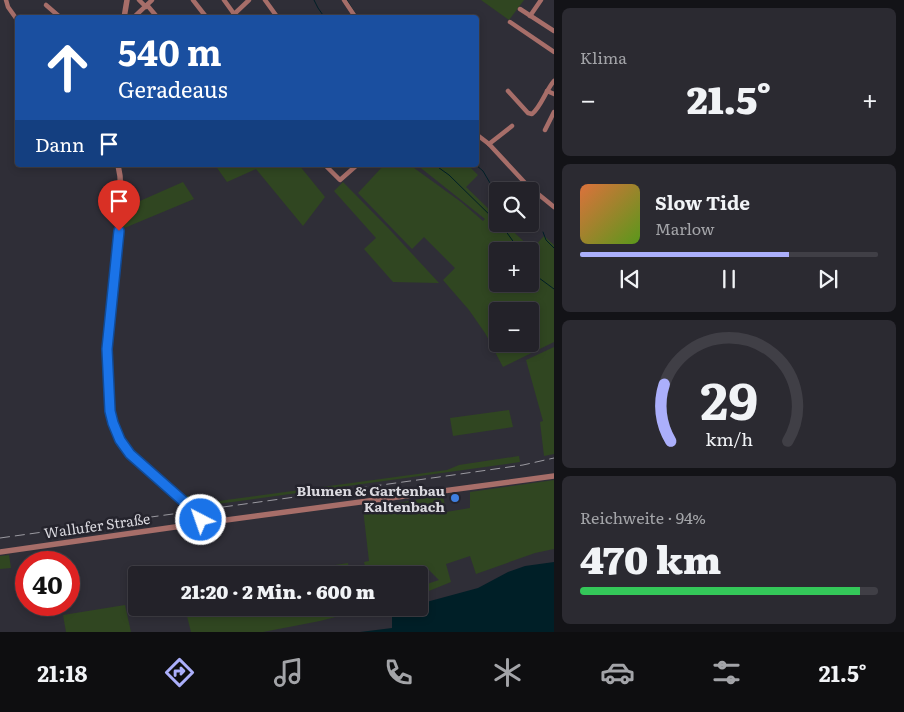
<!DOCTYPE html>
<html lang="de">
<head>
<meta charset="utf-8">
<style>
	:root { --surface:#232229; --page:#2b2a31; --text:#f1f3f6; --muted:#a3a4a8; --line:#403f46; --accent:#abaffb }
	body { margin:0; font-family:Literata,serif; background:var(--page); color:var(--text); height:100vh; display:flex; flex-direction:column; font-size:19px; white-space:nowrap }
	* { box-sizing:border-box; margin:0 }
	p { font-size:16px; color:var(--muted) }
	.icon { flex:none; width:28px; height:28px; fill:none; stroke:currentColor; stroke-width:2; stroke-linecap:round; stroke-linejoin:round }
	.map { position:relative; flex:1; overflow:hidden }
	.side { display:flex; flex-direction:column; gap:8px; padding:8px; background:#131317; width:350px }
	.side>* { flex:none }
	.banner { position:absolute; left:15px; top:15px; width:464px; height:152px; border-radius:5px; box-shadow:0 2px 8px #0003,0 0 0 1px var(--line); background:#1a4fa0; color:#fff; overflow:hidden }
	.buttons { position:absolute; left:489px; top:182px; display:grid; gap:10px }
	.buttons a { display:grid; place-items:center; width:50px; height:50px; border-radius:5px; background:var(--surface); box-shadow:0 2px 8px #0003,0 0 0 1px var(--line); font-size:25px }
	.speed { position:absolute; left:15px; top:551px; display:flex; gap:10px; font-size:25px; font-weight:700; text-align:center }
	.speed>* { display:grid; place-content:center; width:65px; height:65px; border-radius:50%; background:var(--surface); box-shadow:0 2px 8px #0003,0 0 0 1px var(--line); line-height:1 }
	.speed .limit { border:8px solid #d22; background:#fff; color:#111 }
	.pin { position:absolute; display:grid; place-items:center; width:42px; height:42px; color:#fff; margin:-51px -21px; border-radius:50% 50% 50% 0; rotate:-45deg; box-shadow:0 0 5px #0007 }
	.pin .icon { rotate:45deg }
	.me { position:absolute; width:55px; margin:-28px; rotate:319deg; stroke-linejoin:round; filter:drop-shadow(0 0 4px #0008) }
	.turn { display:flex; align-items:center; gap:18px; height:105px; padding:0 20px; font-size:22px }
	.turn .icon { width:65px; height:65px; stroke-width:2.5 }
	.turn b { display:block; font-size:35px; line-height:42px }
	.then { display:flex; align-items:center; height:48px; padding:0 20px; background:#0003; gap:10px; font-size:19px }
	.big { font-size:38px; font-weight:800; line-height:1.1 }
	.side .tile { flex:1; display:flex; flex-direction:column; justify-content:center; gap:8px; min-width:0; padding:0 18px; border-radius:8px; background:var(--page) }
	.side .dial { align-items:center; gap:0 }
	.dial svg { height:130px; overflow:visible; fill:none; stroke:var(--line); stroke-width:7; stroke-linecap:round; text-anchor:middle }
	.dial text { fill:var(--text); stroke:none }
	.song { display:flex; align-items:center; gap:15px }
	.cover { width:60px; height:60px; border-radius:8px; background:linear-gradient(135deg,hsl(20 70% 55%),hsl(90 70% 35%)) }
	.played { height:5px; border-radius:2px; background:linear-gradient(90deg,var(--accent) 70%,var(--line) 70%) }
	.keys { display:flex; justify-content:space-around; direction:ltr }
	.heat { display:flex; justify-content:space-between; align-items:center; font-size:28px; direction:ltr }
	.charge { height:8px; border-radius:4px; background:linear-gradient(90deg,#34c759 94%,var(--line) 0) }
	.trip { position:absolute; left:128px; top:566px; width:300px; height:50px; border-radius:5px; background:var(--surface); box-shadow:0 2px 8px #0003,0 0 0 1px var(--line); font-weight:800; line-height:50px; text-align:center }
	.menu { display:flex; height:80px; justify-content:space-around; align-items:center; background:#0e0e10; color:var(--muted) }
	.menu .icon { width:35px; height:35px }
	.menu .on { color:var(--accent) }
	.menu b { font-size:22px; color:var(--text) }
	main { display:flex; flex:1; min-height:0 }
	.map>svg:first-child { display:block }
	.green { fill:#304621; fill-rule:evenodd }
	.water { fill:#001f27 }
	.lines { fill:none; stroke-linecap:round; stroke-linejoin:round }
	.stream { stroke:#001f27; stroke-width:1 }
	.minor { stroke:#a76e69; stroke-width:4.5 }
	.tertiary { stroke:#a76e69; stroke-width:5.5 }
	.rail { stroke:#9b9aa1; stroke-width:1; stroke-dasharray:10 5; stroke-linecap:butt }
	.route-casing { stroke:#114b97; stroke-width:12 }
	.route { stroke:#1a73e8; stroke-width:9 }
	.shop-dot { fill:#3f7fe0; stroke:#25242d; stroke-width:2 }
	.labels { text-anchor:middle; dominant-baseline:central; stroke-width:5; stroke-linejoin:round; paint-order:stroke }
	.poi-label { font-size:14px; font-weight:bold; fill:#dad9df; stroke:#25242d; text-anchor:end }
	.street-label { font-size:14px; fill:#dad9df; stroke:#25242d }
</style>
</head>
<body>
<main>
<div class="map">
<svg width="554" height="632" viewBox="0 0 554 632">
	<rect width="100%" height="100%" fill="#2f2e37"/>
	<g class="green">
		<path d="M481,0H524L509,20Z"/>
		<path d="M215,165H299L325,197L303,226L256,169L227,182Z"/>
		<path d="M384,165H410L461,202L483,221L485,219L417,165H468L478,175L466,187L497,217L498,224H505L532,249L544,236L554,245V342L503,367L485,333L469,310L443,280L455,268L424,237L412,249L358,193ZM498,251H530V284H498ZM498,311H530V344H498Z"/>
		<path d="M183,182L194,199L122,229L124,208Z"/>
		<path d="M343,182L390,230L439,283L393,282L364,249L376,238L334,191Z"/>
		<path d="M554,347V454L544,456L540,422L543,421L526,360Z"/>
		<path d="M509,410L513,427L453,436L450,418Z"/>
		<path d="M519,456L520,462L203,506H193L186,499L187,495L198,502H211L447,470L459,465Z"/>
		<path d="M554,480V549L535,553L476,574L470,556L446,564L451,582L419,595V580L421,586L439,580L429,570L417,573V575H285L284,573L348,563L350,574L353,573L352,568L365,566L364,562L369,561L363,509L443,495L446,512L470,508V492Z"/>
		<path d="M9,555L11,568L0,569V556Z"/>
		<path d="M125,605L131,632H66L63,615Z"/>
		<path d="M185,608H350L351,613L320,621L263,632H191Z"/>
	</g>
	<path class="water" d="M554,562V632H360L392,628V612L407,608H419V604L478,588L508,572L525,566Z"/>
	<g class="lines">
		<g class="stream">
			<path d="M314,0L318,8L325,18"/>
			<path d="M347,0L358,18"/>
			<path d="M435,165L449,175L498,223"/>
			<path d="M476,165L483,171L490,183L512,191"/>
			<path d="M498,224L505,230L520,251"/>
			<path d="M543,232L546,240L554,248"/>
			<path d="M530,266L535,275L554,289"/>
		</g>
		<g class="minor">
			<path d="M6,0L8,7L18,21"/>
			<path d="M139,0L146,7"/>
			<path d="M193,0L207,18"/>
			<path d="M224,0L237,18"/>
			<path d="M265,0L278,18"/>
			<path d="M344,0L356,18"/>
			<path d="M46,5L61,18"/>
			<path d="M147,5L158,18"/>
			<path d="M520,9L554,31"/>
			<path d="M530,16L541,0"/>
			<path d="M133,18L152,0"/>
			<path d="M230,18L249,0"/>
			<path d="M510,22L554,52"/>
			<path d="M508,91L528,113L532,114C541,107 546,90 554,81"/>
			<path d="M547,91L554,94"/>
			<path d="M545,130L554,112"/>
			<path d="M476,134L489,144L527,185L554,207"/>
			<path d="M489,144L512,126"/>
			<path d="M325,165L340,180L357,165"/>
		</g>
		<g class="tertiary">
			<path d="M124,18L127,0"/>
			<path d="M118,165L120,176L121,198L107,349L110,411L113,423L124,446L135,458L199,515L214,520"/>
			<path d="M0,552L189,525L554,476"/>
		</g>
		<path class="rail" d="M0,538L439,477L523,465L554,458"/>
	</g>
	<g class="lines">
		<defs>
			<path id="route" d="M119,231L107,349L110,411L113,423L120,440L130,454L199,515L201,520"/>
		</defs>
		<use href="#route" class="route-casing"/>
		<use href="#route" class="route"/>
	</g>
	<circle class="shop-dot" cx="455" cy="498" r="5"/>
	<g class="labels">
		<g class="poi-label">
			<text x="445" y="490">Blumen &amp; Gartenbau<tspan x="445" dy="16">Kaltenbach</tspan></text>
		</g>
		<g class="street-label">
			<text transform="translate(97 525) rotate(-8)">Wallufer Straße</text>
		</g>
	</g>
</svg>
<div class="buttons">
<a><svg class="icon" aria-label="search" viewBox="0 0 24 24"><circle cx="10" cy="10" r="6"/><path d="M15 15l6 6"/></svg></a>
<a>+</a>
<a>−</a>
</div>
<div class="speed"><div class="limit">40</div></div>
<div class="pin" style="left:119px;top:231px;background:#d93025"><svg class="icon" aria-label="arrive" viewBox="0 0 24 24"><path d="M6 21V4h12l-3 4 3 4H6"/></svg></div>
<svg class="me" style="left:201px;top:520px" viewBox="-20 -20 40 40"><circle r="17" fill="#1a73e8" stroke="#fff" stroke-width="3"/><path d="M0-11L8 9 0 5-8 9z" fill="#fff"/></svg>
<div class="trip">21:20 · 2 Min. · 600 m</div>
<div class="banner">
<div class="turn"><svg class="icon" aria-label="ahead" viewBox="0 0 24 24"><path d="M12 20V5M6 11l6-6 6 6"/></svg><div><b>540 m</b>Geradeaus</div></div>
<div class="then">Dann<svg class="icon" aria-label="arrive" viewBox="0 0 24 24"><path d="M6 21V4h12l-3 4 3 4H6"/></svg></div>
</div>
</div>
<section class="side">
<div class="tile"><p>Klima</p>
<div class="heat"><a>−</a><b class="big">21.5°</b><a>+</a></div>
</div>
<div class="tile">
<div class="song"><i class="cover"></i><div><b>Slow Tide</b><p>Marlow</p></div></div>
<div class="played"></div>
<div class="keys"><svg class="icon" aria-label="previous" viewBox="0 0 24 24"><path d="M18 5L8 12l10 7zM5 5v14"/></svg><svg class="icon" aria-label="pause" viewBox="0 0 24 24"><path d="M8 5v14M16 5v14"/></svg><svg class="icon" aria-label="next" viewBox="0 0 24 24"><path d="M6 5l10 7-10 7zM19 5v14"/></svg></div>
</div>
<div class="tile dial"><svg viewBox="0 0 100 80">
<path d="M14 69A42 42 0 1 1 86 69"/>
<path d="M14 69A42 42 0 0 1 10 34" stroke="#abaffb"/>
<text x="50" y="56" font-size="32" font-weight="700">29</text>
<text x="50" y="72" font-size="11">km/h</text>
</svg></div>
<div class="tile"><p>Reichweite · 94%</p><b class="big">470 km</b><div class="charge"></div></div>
</section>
</main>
<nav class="menu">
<b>21:18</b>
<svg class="icon on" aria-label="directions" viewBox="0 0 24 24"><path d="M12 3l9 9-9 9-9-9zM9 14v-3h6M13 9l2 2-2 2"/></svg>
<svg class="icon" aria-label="music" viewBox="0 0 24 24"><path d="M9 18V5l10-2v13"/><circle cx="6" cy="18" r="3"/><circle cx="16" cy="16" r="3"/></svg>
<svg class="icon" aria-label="phone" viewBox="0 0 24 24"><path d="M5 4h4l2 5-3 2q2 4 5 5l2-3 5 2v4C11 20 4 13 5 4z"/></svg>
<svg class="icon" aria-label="climate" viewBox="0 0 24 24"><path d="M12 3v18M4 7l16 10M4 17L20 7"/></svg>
<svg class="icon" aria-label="car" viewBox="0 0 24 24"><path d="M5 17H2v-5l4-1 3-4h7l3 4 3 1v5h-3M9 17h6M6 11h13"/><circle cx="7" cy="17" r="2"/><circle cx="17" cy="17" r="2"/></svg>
<svg class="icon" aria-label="filters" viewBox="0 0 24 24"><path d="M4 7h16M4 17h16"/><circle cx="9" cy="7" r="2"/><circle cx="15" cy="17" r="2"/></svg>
<b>21.5°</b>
</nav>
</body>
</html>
